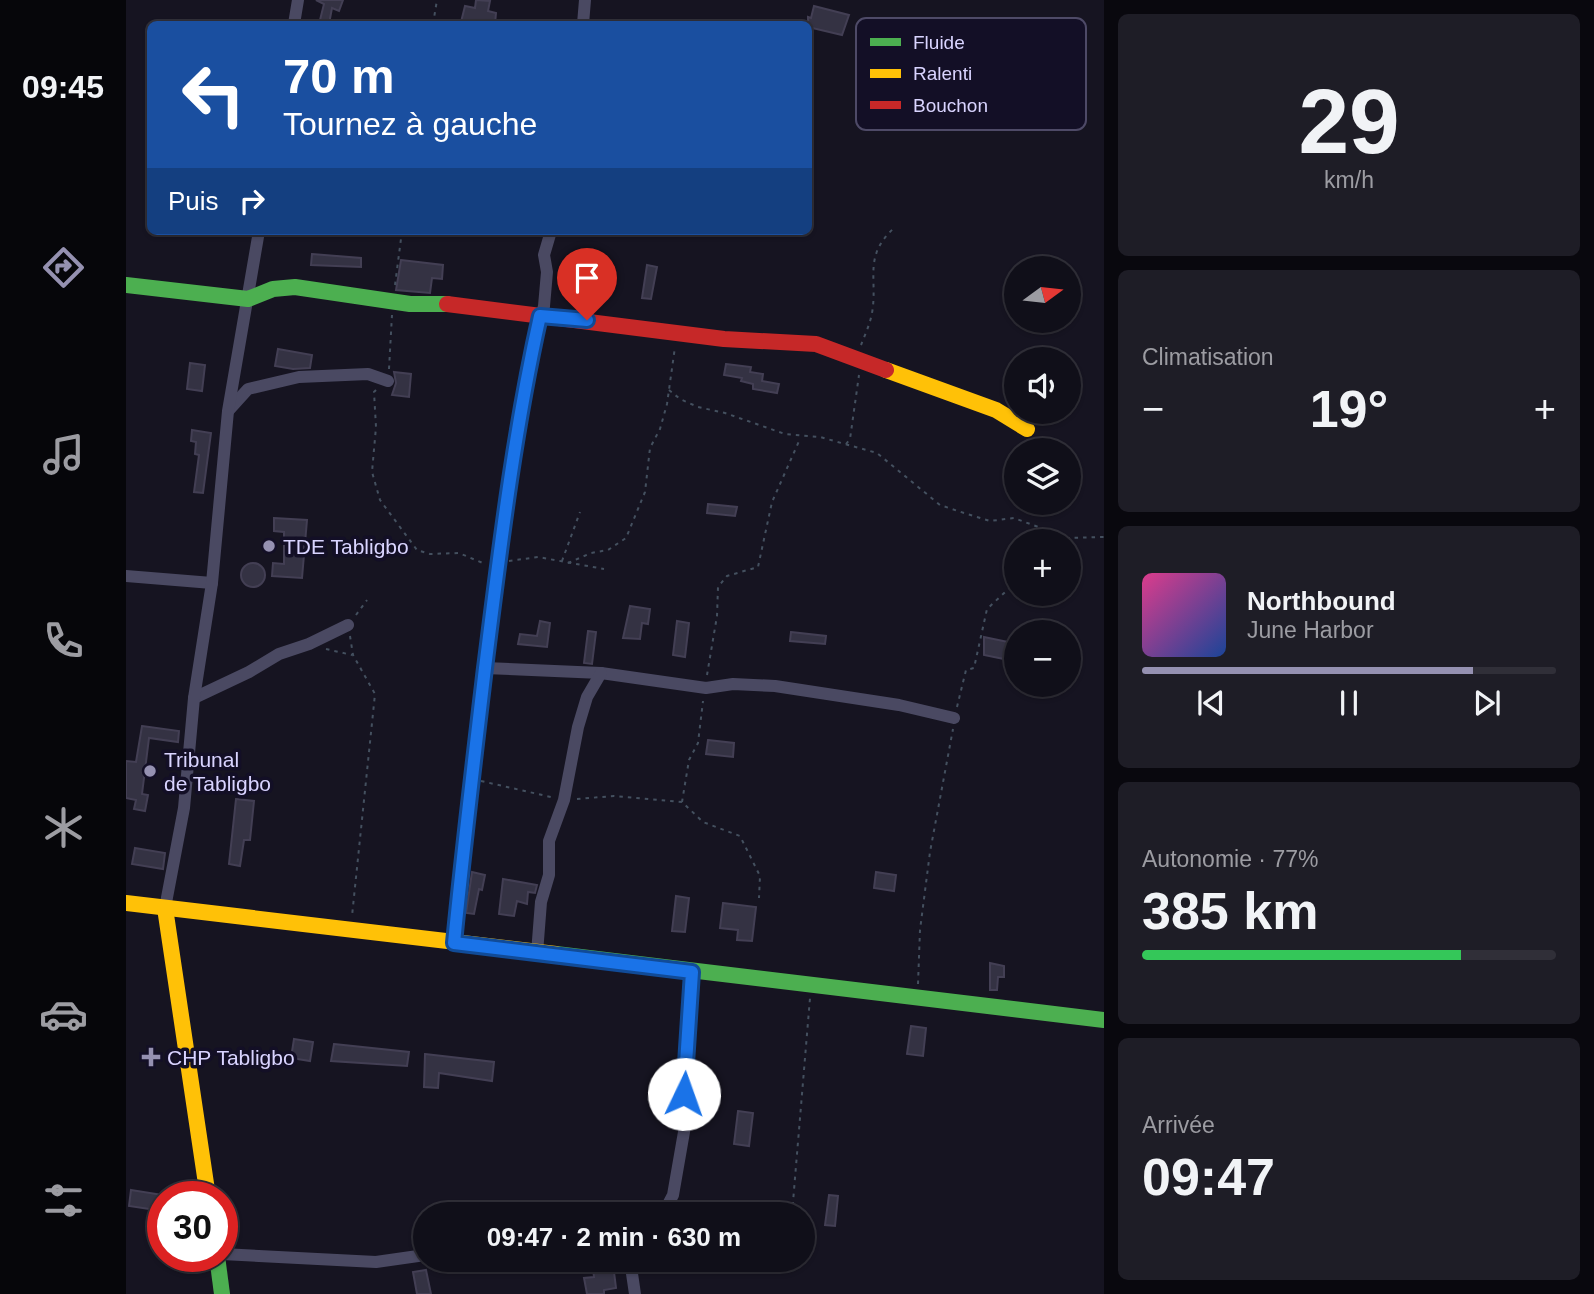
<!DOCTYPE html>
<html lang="fr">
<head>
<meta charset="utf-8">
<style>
	:root { --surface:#100f19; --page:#1e1d26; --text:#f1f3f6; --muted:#9c9ca2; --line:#302f38; --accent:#9591b1 }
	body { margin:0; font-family:Helvetica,sans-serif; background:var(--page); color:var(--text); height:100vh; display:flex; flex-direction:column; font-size:26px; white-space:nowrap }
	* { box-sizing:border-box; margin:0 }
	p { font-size:23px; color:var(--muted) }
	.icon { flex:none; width:38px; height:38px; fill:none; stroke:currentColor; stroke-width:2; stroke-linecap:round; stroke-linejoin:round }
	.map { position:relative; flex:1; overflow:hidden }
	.side { display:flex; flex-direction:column; gap:14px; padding:14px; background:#09080e; width:490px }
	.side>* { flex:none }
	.guide { position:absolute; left:21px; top:21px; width:665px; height:214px; border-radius:10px; box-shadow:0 2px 5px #0004,0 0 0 2px var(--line); background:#1a4fa0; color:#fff; overflow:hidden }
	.needle { width:46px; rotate:75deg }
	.fabs { position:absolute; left:878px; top:256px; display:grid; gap:14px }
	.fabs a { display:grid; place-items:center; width:77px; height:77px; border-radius:50%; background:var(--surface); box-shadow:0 2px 5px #0004,0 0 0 2px var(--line); font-size:35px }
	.speed { position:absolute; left:21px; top:1181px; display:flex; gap:14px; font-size:35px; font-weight:700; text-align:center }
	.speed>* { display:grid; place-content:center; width:91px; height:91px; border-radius:50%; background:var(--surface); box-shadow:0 2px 5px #0004,0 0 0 2px var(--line); line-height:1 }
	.speed .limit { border:10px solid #d22; background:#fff; color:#111 }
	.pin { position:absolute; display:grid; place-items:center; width:60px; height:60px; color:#fff; margin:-72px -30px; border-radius:50% 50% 50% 0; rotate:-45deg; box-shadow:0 0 7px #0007 }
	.pin .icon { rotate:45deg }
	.me { position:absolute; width:77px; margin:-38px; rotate:3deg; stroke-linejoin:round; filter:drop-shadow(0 0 5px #0008) }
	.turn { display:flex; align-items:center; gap:24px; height:147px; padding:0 21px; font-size:32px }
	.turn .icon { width:91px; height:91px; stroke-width:2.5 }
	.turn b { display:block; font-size:49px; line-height:60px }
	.then { display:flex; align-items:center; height:66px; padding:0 21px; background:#0003; gap:14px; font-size:26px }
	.big { font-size:52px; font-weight:600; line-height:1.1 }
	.side .card { flex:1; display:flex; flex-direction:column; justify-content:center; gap:10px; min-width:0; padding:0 24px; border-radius:10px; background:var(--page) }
	.side .dial { align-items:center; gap:0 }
	.dial b { font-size:91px; line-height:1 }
	.song { display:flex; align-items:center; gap:21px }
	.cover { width:84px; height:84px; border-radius:10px; background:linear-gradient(135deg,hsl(330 70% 55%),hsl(220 70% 35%)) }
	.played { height:7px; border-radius:4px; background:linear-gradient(90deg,var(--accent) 80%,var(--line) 80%) }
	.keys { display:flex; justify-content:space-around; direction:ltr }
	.heat { display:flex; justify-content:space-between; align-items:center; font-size:38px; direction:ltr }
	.charge { height:10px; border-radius:5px; background:linear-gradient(90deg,#34c759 77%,var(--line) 0) }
	.trip { position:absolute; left:287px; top:1202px; width:402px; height:70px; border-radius:35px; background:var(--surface); box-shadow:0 2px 5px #0004,0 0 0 2px var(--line); font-weight:600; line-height:70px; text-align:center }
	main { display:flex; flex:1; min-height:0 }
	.menu { display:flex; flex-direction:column; width:126px; justify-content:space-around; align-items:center; background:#06060a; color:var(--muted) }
	.menu .icon { width:49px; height:49px }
	.menu .current { color:var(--accent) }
	.menu b { font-size:32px; color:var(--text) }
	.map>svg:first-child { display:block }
	.building { fill:#343243; stroke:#433f54; stroke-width:2 }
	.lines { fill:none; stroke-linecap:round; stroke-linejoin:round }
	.path { stroke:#44505f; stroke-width:2; stroke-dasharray:3.5 5; stroke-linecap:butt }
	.street { stroke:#4a4962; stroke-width:12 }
	.fast { stroke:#4caf50; stroke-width:16 }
	.slow { stroke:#ffc107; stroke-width:16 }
	.jam { stroke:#c62828; stroke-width:16 }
	.route-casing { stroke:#114b97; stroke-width:18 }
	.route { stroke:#1a73e8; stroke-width:12 }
	.poi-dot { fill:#9591b1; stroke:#130f26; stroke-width:2.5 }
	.labels { text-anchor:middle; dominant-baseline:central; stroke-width:7; stroke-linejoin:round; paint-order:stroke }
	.poi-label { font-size:21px; fill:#d9d4ff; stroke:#130f26; text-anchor:start }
	.key { fill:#130f26; stroke:#4e4a67; stroke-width:2 }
	.key-label { font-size:19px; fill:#d9d4ff }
</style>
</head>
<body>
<main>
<nav class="menu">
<b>09:45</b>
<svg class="icon current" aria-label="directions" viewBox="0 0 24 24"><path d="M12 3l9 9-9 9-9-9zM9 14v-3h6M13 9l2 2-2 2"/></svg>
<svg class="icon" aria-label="music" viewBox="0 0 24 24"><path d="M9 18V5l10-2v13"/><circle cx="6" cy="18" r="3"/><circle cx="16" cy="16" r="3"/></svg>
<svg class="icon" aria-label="phone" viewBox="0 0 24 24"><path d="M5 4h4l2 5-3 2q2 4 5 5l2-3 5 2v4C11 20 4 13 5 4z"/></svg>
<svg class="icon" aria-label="climate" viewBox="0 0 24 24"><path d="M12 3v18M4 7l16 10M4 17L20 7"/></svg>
<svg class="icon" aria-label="car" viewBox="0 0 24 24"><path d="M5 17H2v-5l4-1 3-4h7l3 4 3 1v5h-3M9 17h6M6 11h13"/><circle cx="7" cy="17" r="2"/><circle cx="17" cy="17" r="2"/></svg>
<svg class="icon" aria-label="filters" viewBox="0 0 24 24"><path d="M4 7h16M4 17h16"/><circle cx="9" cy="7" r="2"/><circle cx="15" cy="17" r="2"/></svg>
</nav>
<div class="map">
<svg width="978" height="1294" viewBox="0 0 978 1294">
	<rect width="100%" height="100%" fill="#161421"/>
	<g class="building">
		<path d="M190,0H217L213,11L206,8L203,24H193L198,4Z"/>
		<path d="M350,0L364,1L362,11L370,13L369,24L335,22L339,6L349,8Z"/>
		<path d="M688,6L723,15L716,35L682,27V17L685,18Z"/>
		<path d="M186,254L235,258V267L185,265Z"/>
		<path d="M275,260L317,265L316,279L306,278L304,293L270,290Z"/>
		<path d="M521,265L531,267L525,299L516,298Z"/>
		<path d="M152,349L186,355L184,368L167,369L149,366Z"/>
		<path d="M64,363L79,365L76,391L61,389Z"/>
		<path d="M600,364L625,367L624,372L637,374L636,381L653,384L651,393L627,389V384L615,381L616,378L598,375Z"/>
		<path d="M268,372L285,374L283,397L266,395L270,383Z"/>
		<path d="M66,430L85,433L77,493L68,492L73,455L69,454L70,442L65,441Z"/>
		<path d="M582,504L611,507L609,516L581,513Z"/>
		<path d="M148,518L181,520L176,578L146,576L147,563L158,564V532L148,531Z"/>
		<circle cx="127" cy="575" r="12"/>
		<path d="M504,606L524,609L522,624L516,623L514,639L497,638Z"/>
		<path d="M414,621L424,623L421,647L392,644L394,634L411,636Z"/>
		<path d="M551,621L563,623L559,657L547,655Z"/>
		<path d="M462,631L470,632L466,664L458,663Z"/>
		<path d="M665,632L700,636L699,644L664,641Z"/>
		<path d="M858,637L887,643L886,651L880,650L878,659L858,655Z"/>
		<path d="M16,726L53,731L52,742L23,738L16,794L22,795L19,811L8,809L10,800L0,798V761L10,762Z"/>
		<path d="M582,740L608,743L607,757L580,754Z"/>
		<path d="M110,799L128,801L124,840H118L114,866L103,864Z"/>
		<path d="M9,848L39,853L37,869L6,864Z"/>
		<path d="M346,872L359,875L356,890L353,889L348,914L340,913Z"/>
		<path d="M750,872L770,875L768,891L748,888Z"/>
		<path d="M377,879L411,885L409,893L402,892L401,904L391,901L388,916L373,914Z"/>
		<path d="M550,896L563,898L559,932L546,931Z"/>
		<path d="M597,903L630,907L626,941L611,940L612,930L594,928Z"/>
		<path d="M864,963L878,966V977H872L871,990H864Z"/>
		<path d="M785,1026L800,1028L797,1056L781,1054Z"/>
		<path d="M168,1039L187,1042L184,1061L165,1058Z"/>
		<path d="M208,1044L283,1052L281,1066L205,1061Z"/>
		<path d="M299,1054L368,1062L366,1081L313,1073L312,1088L298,1087Z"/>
		<path d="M612,1111L627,1113L623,1146L608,1144Z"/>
		<path d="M5,1190L37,1195V1211L3,1206Z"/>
		<path d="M703,1195L712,1196L709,1226L699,1225Z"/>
		<path d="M466,1260H475L477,1273L488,1272L490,1288L478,1290V1294H461L458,1278L468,1277Z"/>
		<path d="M300,1270L305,1294H291L287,1272Z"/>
	</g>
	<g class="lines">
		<g class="path">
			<path d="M307,24L311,0"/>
			<path d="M269,285L276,231"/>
			<path d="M735,345C739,335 744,324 746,313C752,279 737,257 767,229"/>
			<path d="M263,369L266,315"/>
			<path d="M250,390L248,392L250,427L246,472L254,500L291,550L304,554L333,553L359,564"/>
			<path d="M543,390L554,399L572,407L599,413L659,434L694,437L751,453L814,505L838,513L864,521L888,518L942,538L978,537"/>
			<path d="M720,444L724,439L733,375"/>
			<path d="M909,541L916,527"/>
			<path d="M383,561L412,557L478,569"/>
			<path d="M436,561L454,512"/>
			<path d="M442,563L465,553L482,550L500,538L519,492L524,448L534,429L541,404L549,347"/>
			<path d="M230,615L241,600"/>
			<path d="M224,636L227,655L249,694L226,916"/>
			<path d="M200,649L226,655"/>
			<path d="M581,675L591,616L592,587L601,576L632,567L646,502L674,439"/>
			<path d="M831,707L840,670L848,668L861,609L891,581"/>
			<path d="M355,781L425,797"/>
			<path d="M451,799L488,796L556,802L577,822L614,836L634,876L633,898"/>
			<path d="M556,802L563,760L572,743L577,701"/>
			<path d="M792,984L794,930L804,852L827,729"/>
			<path d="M666,1214L684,998"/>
		</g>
		<g class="street">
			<path d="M168,24L172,0"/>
			<path d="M457,24L459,0"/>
			<path d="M103,410L122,389L173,377L242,374L262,381"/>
			<path d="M0,576L86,583"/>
			<path d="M359,668L475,673L580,688L607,684L649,686L773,705L828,718"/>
			<path d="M68,698L123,672L153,654L183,644L222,625"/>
			<path d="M39,908L58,808L68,698L86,583L102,411L133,231"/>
			<path d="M328,943L344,779L371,564L396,397L418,306L421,272L418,255L425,231"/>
			<path d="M411,953L415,902L423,875V841L438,800L452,727L461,697L475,673"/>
			<path d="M537,1214L547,1195L562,1109L558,1094L559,1073L566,972"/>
			<path d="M96,1254L250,1262L299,1255"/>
			<path d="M504,1260L509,1294"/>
		</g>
		<g class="fast">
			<path d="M0,285L122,299L147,289L169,287L284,304H321"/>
			<path d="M430,954L978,1020"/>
			<path d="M91,1256L96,1294"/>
		</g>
		<g class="slow">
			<path d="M760,370L870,410L901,429"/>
			<path d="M0,903L430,954"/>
			<path d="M39,908L82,1197"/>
		</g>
		<path class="jam" d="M321,304L598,339L690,344L760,370"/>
	</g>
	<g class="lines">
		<defs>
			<path id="route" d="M461,320L414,316C388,432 374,549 359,668C348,760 337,851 328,943L566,972L558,1094"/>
		</defs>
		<use href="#route" class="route-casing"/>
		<use href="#route" class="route"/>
	</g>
	<g class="poi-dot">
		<circle cx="143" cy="546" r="7"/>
		<circle cx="24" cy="771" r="7"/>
		<path d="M21.5 1046.5h7v7h7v7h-7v7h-7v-7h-7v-7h7z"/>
	</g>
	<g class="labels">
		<g class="poi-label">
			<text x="157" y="546">TDE Tabligbo</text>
			<text x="38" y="759">Tribunal<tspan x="38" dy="24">de Tabligbo</tspan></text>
			<text x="41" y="1057">CHP Tabligbo</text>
		</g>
	</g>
	<rect x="730" y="18" width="230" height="112" rx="10" class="key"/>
	<rect x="744" y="38" width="31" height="8" fill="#4caf50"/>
	<rect x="744" y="69" width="31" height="9" fill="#ffc107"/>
	<rect x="744" y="101" width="31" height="8" fill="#c62828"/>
	<g class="key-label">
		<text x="787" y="49">Fluide</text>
		<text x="787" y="80">Ralenti</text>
		<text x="787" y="112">Bouchon</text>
	</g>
</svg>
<div class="fabs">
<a><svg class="needle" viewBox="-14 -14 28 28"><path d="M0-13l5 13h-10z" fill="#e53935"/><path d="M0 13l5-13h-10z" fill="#9c9ca2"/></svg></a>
<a><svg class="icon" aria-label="sound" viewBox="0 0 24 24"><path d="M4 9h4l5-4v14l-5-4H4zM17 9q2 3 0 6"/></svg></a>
<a><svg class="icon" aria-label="layers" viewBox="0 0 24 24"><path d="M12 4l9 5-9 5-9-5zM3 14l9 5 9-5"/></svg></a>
<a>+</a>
<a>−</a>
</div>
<div class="speed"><div class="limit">30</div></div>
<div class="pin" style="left:461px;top:320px;background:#d93025"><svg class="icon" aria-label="arrive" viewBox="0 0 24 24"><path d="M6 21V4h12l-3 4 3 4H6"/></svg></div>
<svg class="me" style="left:558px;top:1094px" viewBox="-20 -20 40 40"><circle r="19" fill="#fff"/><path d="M0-13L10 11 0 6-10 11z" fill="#1a73e8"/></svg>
<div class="trip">09:47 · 2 min · 630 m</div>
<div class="guide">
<div class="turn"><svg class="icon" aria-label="left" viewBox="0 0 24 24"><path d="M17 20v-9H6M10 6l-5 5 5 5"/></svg><div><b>70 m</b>Tournez à gauche</div></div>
<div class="then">Puis<svg class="icon" aria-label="right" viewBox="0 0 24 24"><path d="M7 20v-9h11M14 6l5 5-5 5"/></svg></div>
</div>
</div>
<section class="side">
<div class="card dial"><b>29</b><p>km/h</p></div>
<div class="card"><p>Climatisation</p>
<div class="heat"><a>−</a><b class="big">19°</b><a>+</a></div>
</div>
<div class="card">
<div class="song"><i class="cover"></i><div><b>Northbound</b><p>June Harbor</p></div></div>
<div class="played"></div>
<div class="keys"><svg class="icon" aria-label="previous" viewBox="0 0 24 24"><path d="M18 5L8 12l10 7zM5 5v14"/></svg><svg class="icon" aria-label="pause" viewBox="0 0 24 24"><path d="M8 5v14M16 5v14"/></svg><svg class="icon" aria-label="next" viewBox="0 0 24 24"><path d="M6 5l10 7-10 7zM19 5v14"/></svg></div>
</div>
<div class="card"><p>Autonomie · 77%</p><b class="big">385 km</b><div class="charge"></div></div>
<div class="card"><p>Arrivée</p><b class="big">09:47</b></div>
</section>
</main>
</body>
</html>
